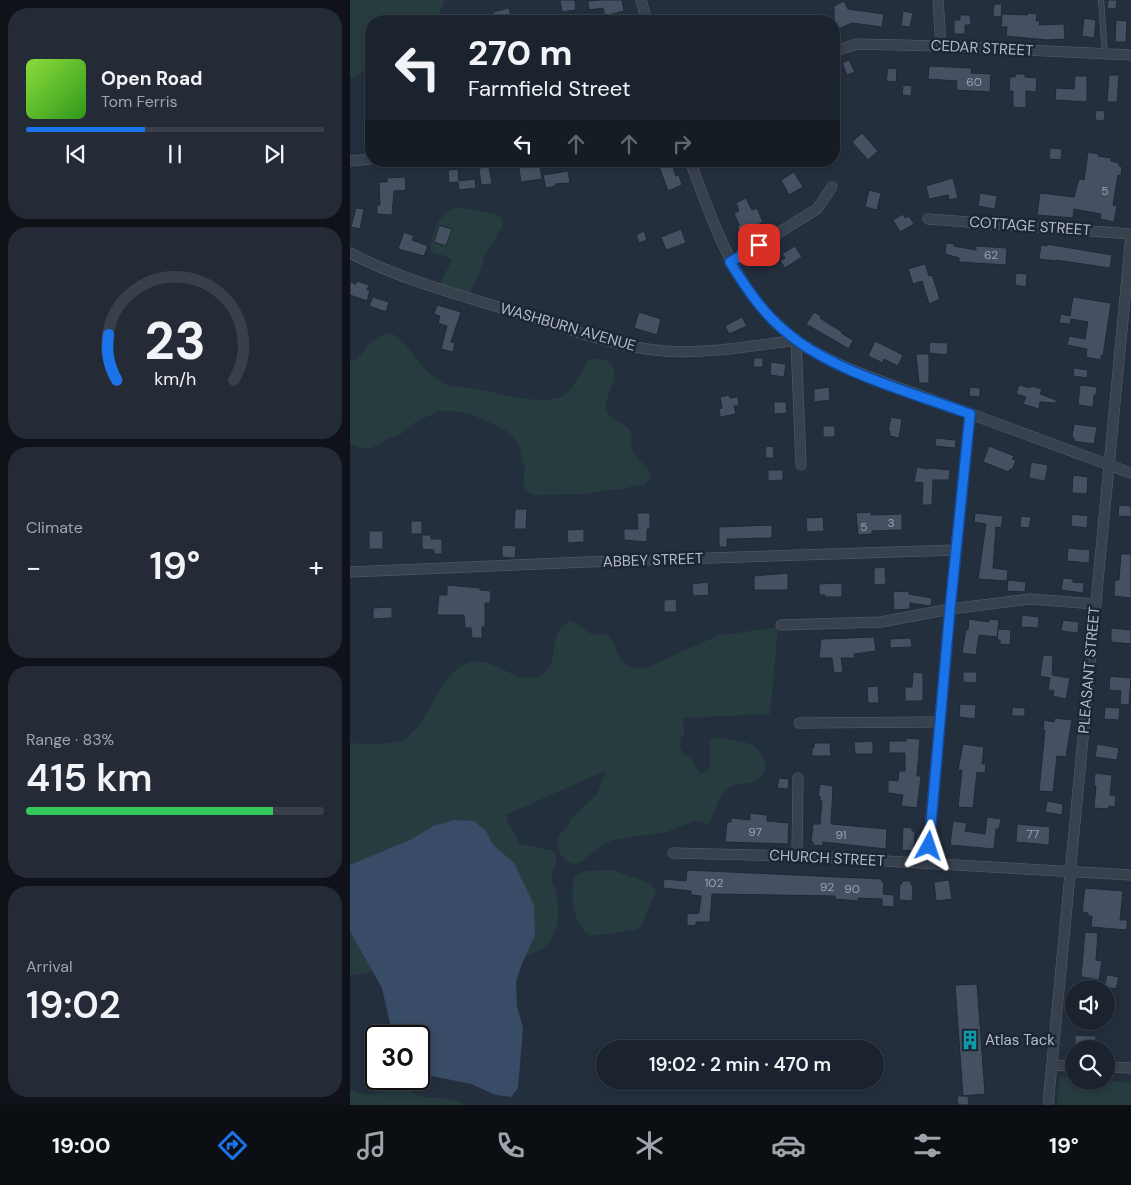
<!DOCTYPE html>
<html lang="en">
<head>
<meta charset="utf-8">
<style>
	:root { --surface:#1b232e; --page:#242b36; --text:#f1f3f6; --muted:#a0a4aa; --line:#39404a; --accent:#1a73e8 }
	body { margin:0; font-family:"DM Sans",sans-serif; background:var(--page); color:var(--text); height:100vh; display:flex; flex-direction:column; font-size:19px; white-space:nowrap }
	* { box-sizing:border-box; margin:0 }
	p { font-size:16px; color:var(--muted) }
	.icon { flex:none; width:28px; height:28px; fill:none; stroke:currentColor; stroke-width:2; stroke-linecap:round; stroke-linejoin:round }
	.map { position:relative; flex:1; overflow:hidden }
	.sheet { display:flex; flex-direction:column; gap:8px; padding:8px; background:#0f1319; width:350px }
	.sheet>* { flex:none }
	.banner { position:absolute; left:15px; top:15px; width:475px; height:152px; border-radius:20px; box-shadow:0 2px 8px #0003,0 0 0 1px var(--line); background:#1b232e; color:var(--text); overflow:hidden }
	.tools { position:absolute; left:715px; top:980px; display:grid; gap:10px }
	.tools a { display:grid; place-items:center; width:50px; height:50px; border-radius:50%; background:var(--surface); box-shadow:0 2px 8px #0003,0 0 0 1px var(--line); font-size:25px }
	.speed { position:absolute; left:15px; top:1025px; display:flex; gap:10px; font-size:25px; font-weight:700; text-align:center }
	.speed>* { display:grid; place-content:center; width:65px; height:65px; border-radius:50%; background:var(--surface); box-shadow:0 2px 8px #0003,0 0 0 1px var(--line); line-height:1 }
	.speed .limit { border:2px solid #111; border-radius:8px; background:#fff; color:#111 }
	.pin { position:absolute; display:grid; place-items:center; width:42px; height:42px; color:#fff; margin:-21px; border-radius:10px; box-shadow:0 2px 8px #0006 }
	.me { position:absolute; width:55px; margin:-28px; rotate:5deg; stroke-linejoin:round; filter:drop-shadow(0 0 4px #0008) }
	.turn { display:flex; align-items:center; gap:18px; height:105px; padding:0 20px; font-size:22px }
	.turn .icon { width:65px; height:65px; stroke-width:2.5 }
	.turn b { display:block; font-size:35px; line-height:42px }
	.lanes { display:flex; align-items:center; height:48px; padding:0 20px; background:#0003; justify-content:center; gap:25px; direction:ltr }
	.lanes .off { opacity:.35 }
	.big { font-size:38px; font-weight:600; line-height:1.1 }
	.sheet .card { flex:1; display:flex; flex-direction:column; justify-content:center; gap:8px; min-width:0; padding:0 18px; border-radius:20px; background:var(--page) }
	.sheet .dial { align-items:center; gap:0 }
	.dial svg { height:130px; overflow:visible; fill:none; stroke:var(--line); stroke-width:7; stroke-linecap:round; text-anchor:middle }
	.dial text { fill:var(--text); stroke:none }
	.song { display:flex; align-items:center; gap:15px }
	.cover { width:60px; height:60px; border-radius:8px; background:linear-gradient(135deg,hsl(90 70% 55%),hsl(110 70% 35%)) }
	.played { height:5px; border-radius:2px; background:linear-gradient(90deg,var(--accent) 40%,var(--line) 40%) }
	.keys { display:flex; justify-content:space-around; direction:ltr }
	.heat { display:flex; justify-content:space-between; align-items:center; font-size:28px; direction:ltr }
	.charge { height:8px; border-radius:4px; background:linear-gradient(90deg,#34c759 83%,var(--line) 0) }
	.trip { position:absolute; left:246px; top:1040px; width:288px; height:50px; border-radius:25px; background:var(--surface); box-shadow:0 2px 8px #0003,0 0 0 1px var(--line); font-weight:600; line-height:50px; text-align:center }
	.dock { display:flex; height:80px; justify-content:space-around; align-items:center; background:#0b0e12; color:var(--muted) }
	.dock .icon { width:35px; height:35px }
	.dock .selected { color:var(--accent) }
	.dock b { font-size:22px; color:var(--text) }
	main { display:flex; flex:1; min-height:0 }
	.map>svg:first-child { display:block }
	.green { fill:#263c3f }
	.water { fill:#394c67 }
	.building { fill:#455162; stroke:#1f2835 }
	.lines { fill:none; stroke-linecap:round; stroke-linejoin:round }
	.service-casing { stroke:#565f6c; stroke-width:6 }
	.minor-casing { stroke:#565f6c; stroke-width:11 }
	.service { stroke:#38414e; stroke-width:5 }
	.minor { stroke:#38414e; stroke-width:10 }
	.route-casing { stroke:#114b97; stroke-width:12 }
	.route { stroke:#1a73e8; stroke-width:9 }
	.labels { text-anchor:middle; dominant-baseline:central; stroke-width:5; stroke-linejoin:round; paint-order:stroke }
	.number-label { font-size:12px; fill:#98a1af }
	.street-label { font-size:15px; fill:#b4bcc9; stroke:#1d2633 }
	.poi-label { font-size:15px; fill:#b4bcc9; stroke:#1d2633; text-anchor:start }
</style>
</head>
<body>
<main>
<section class="sheet">
<div class="card">
<div class="song"><i class="cover"></i><div><b>Open Road</b><p>Tom Ferris</p></div></div>
<div class="played"></div>
<div class="keys"><svg class="icon" aria-label="previous" viewBox="0 0 24 24"><path d="M18 5L8 12l10 7zM5 5v14"/></svg><svg class="icon" aria-label="pause" viewBox="0 0 24 24"><path d="M8 5v14M16 5v14"/></svg><svg class="icon" aria-label="next" viewBox="0 0 24 24"><path d="M6 5l10 7-10 7zM19 5v14"/></svg></div>
</div>
<div class="card dial"><svg viewBox="0 0 100 80">
<path d="M14 69A42 42 0 1 1 86 69"/>
<path d="M14 69A42 42 0 0 1 9 41" stroke="#1a73e8"/>
<text x="50" y="56" font-size="32" font-weight="700">23</text>
<text x="50" y="72" font-size="11">km/h</text>
</svg></div>
<div class="card"><p>Climate</p>
<div class="heat"><a>−</a><b class="big">19°</b><a>+</a></div>
</div>
<div class="card"><p>Range · 83%</p><b class="big">415 km</b><div class="charge"></div></div>
<div class="card"><p>Arrival</p><b class="big">19:02</b></div>
</section>
<div class="map">
<svg width="781" height="1105" viewBox="0 0 781 1105">
	<rect width="100%" height="100%" fill="#242f3e"/>
	<g class="green">
		<path d="M0,0H94V2L89,14L74,21H51L48,19L41,21H21C21,43 28,73 0,78Z"/>
		<path d="M106,207L146,214L150,217L153,224L152,228L148,232L146,239L135,255L130,272L126,278L120,293L89,286L102,260L98,257L82,252L80,247C85,227 86,217 106,207Z"/>
		<path d="M39,332C59,342 70,370 91,382C99,387 111,387 121,388C146,392 187,406 211,397C222,392 232,371 238,360C247,358 256,357 262,366C270,379 255,394 256,407C256,419 275,422 280,431C283,437 280,443 282,449C286,461 298,465 302,477L294,485H287L274,489L258,490L235,494L185,495L175,490L173,483L175,469L168,444L164,438L154,429L123,415L105,411H90L67,421L48,436L39,438L20,449L6,447L0,442V361H4C10,357 13,351 18,345C24,338 31,336 39,332Z"/>
		<path d="M220,620C228,623 233,629 240,633C247,636 254,632 259,637C262,640 263,643 265,647C271,666 279,669 298,667L367,636L428,627L420,714L333,718L334,736L331,737L330,745L332,753L341,758L349,772L353,773L358,770L360,764V739C370,736 387,740 397,743C411,746 423,768 410,778C399,788 388,779 375,791C364,802 367,814 358,824L344,821L317,832L263,840L250,847L230,862L224,864L218,862L210,854L207,843L209,835L219,824L221,819L247,794L257,770L156,815L157,821L170,844L201,850L206,855C207,864 201,872 202,881C203,885 205,888 206,892C209,910 211,927 199,943C183,966 91,962 63,963C55,963 47,962 40,964C24,968 18,975 0,975V743C14,744 40,745 53,740C68,733 82,701 91,688C96,679 106,668 115,664C143,652 166,689 191,675C205,667 202,651 206,638C208,630 214,625 220,620Z"/>
		<path d="M263,870L299,883L306,891C301,904 296,911 292,925L285,930L241,936C223,928 219,892 225,876L235,871Z"/>
		<path d="M710,1077L724,1078V1081H756L781,1083V1105H707Z"/>
		<path d="M44,1086C54,1085 62,1093 70,1096C84,1100 102,1095 114,1105H0V1090C19,1097 27,1096 44,1086Z"/>
	</g>
	<path class="water" d="M104,820L124,821L136,831L143,845L164,863L184,905L185,935L171,966L166,982L167,1006L173,1028L168,1088L161,1097L146,1095L121,1084L82,1076L69,1068V1036H43L32,988L0,931V865L62,839L83,826Z"/>
	<g class="building">
		<path d="M210,0H225L226,10L212,12Z"/>
		<path d="M251,0H272L274,11L255,16L253,8L239,10L238,1Z"/>
		<path d="M758,0H767L766,9L757,8Z"/>
		<path d="M494,1L498,9L534,14L532,27L502,23L484,31V6Z"/>
		<path d="M644,4H652L651,17L643,16Z"/>
		<path d="M159,8L162,21H145L143,12Z"/>
		<path d="M553,11L563,13L560,27L551,26Z"/>
		<path d="M678,13L687,14L686,21H690L689,25L714,24L715,39L697,40L656,36L657,27H651L652,14L677,15Z"/>
		<path d="M610,15H620L621,25H615V34H604V20H610Z"/>
		<path d="M734,18L746,20L744,38L732,36Z"/>
		<path d="M766,20L777,21L776,42H765Z"/>
		<path d="M499,60L505,72L497,75L492,63Z"/>
		<path d="M579,66L622,68L621,73L641,74L640,92L606,90L607,81L578,79Z"/>
		<path d="M538,68L547,69L546,82L536,81Z"/>
		<path d="M666,74H675V77L687,78L686,92L676,91V108L663,107V91H659L660,77H665Z"/>
		<path d="M759,75H769L767,102H757Z"/>
		<path d="M725,76H737V102L705,100L706,88L724,89Z"/>
		<path d="M553,85L562,86L561,96L552,95Z"/>
		<path d="M746,110L755,111L754,121L745,120Z"/>
		<path d="M512,133L528,151L518,160L502,142Z"/>
		<path d="M700,148L712,149L711,160L699,159Z"/>
		<path d="M738,152L749,154L748,156L761,158V161L769,163V166L772,167L771,176L768,175L763,205L767,206L764,222L750,219L751,214L724,209L723,218L687,215L690,193L724,197L729,179L734,180Z"/>
		<path d="M176,161H189L192,179L171,182L168,162Z"/>
		<path d="M307,161H321L326,176L329,175L332,185L318,191Z"/>
		<path d="M139,167L142,184L131,185L129,168Z"/>
		<path d="M108,169L109,181L125,179L126,188L109,190L108,182L99,183L98,170Z"/>
		<path d="M218,171L220,183L205,184L206,186L196,188L193,175Z"/>
		<path d="M444,172L453,187L439,195L431,180Z"/>
		<path d="M55,177L56,190L44,191L42,215L27,214V205H30L29,182H37V178Z"/>
		<path d="M603,178L608,198L599,200L598,195L579,199L576,186Z"/>
		<path d="M519,190L531,193L527,210L515,207Z"/>
		<path d="M630,193L647,196L645,209L628,206Z"/>
		<path d="M396,198L402,210L407,208L413,222L407,225L408,227L391,235L387,226L389,225L384,213L389,211L386,203Z"/>
		<path d="M6,208L14,209L10,229L1,227Z"/>
		<path d="M553,214L555,218L559,216L564,224L550,232L543,220Z"/>
		<path d="M89,225L102,229L96,246L84,242Z"/>
		<path d="M331,229L336,243L316,250L311,237Z"/>
		<path d="M294,231L297,240L289,243L286,235Z"/>
		<path d="M54,232L64,236L62,240L78,246L74,256L48,249Z"/>
		<path d="M596,243L604,244V246L626,250V246L657,248L656,265L609,262V258L595,254Z"/>
		<path d="M697,244L762,255L760,268L706,260V261L689,259L691,245L697,246Z"/>
		<path d="M445,246L452,257L435,268L430,261L435,258L432,254Z"/>
		<path d="M575,264L579,276L582,275L590,299L579,304L572,281L563,284L558,269Z"/>
		<path d="M666,273L677,274L676,287L665,285Z"/>
		<path d="M7,281L19,285L17,290L20,291L17,301L0,295V282L6,284Z"/>
		<path d="M23,297L39,302L36,312L19,306Z"/>
		<path d="M723,297L761,303L753,356L751,355V360L736,357L737,349L717,345L719,336L735,339L738,322L721,319L720,324L709,323L711,314L720,316Z"/>
		<path d="M87,305L111,312L101,342L105,343L103,352L91,349L97,326L88,323L90,316L84,314Z"/>
		<path d="M289,312L311,319L307,335L284,328Z"/>
		<path d="M464,312L471,316L470,318L492,332L491,333L503,340L499,349L456,324Z"/>
		<path d="M392,317L397,326L379,334L375,326Z"/>
		<path d="M525,341L553,355L548,366L534,359L533,363L518,356Z"/>
		<path d="M580,342L598,343L597,355L579,353Z"/>
		<path d="M566,354H579V383H569Z"/>
		<path d="M404,358H413V367H403Z"/>
		<path d="M421,362L436,364L434,377L420,375Z"/>
		<path d="M724,368L738,370L737,378L723,376Z"/>
		<path d="M669,385L680,388L681,386L692,389L690,394L706,400V403L690,402L689,409L673,404L676,397L666,394Z"/>
		<path d="M730,385L747,387L746,395H744L743,407L728,405Z"/>
		<path d="M479,387L480,400L464,402V389Z"/>
		<path d="M620,387L630,388V397L619,396Z"/>
		<path d="M379,395L380,398L388,397L389,406H384L386,414L370,417L369,409L372,408L370,397Z"/>
		<path d="M424,402H436L437,413L424,414Z"/>
		<path d="M541,417L552,419L549,438L540,436V431H538Z"/>
		<path d="M724,424L747,427L744,444L724,441V438L722,437Z"/>
		<rect x="473" y="426" width="12" height="11"/>
		<path d="M586,438L606,440L605,448L585,446Z"/>
		<path d="M423,446L424,458H416L415,447Z"/>
		<path d="M639,446L664,456L662,459L666,460L662,470L660,469L659,472L633,462Z"/>
		<path d="M681,462L698,465L695,481L679,478Z"/>
		<path d="M567,467L578,469L579,468L600,470L599,480H583L582,505H572L573,483L564,482Z"/>
		<path d="M418,470H433V480L418,481Z"/>
		<path d="M723,475L738,477L737,494L722,493Z"/>
		<path d="M769,505L781,506V517L768,516Z"/>
		<path d="M165,509H177L176,529H164Z"/>
		<path d="M521,512V515L552,514V530L522,531V534L508,535L506,513Z"/>
		<path d="M287,513H300V529H297V542L274,540V529H288Z"/>
		<path d="M625,513L653,516L651,528L646,527L643,568L658,570L657,581L628,579L636,524L624,522Z"/>
		<path d="M722,514L738,516L737,528L721,526Z"/>
		<path d="M671,516L681,517L679,528L670,527Z"/>
		<path d="M473,517L474,531L457,532L456,518Z"/>
		<rect x="61" y="521" width="11" height="13"/>
		<path d="M422,525V538L377,539V547H369V527Z"/>
		<path d="M234,529V542L218,543L217,530Z"/>
		<rect x="19" y="531" width="14" height="18"/>
		<path d="M72,535H81V539H92V554H84V550L72,549Z"/>
		<path d="M152,545L166,546L165,558L152,557Z"/>
		<path d="M718,548L740,550L739,563L717,561Z"/>
		<path d="M771,554H781V598L764,596L765,580H769Z"/>
		<path d="M535,567L536,584L524,585V568Z"/>
		<path d="M438,573V590H404V576Z"/>
		<path d="M713,578L723,579V582L734,583L733,593L711,590Z"/>
		<path d="M658,580L676,582L675,592L657,591Z"/>
		<path d="M358,582L359,595L343,596L342,584Z"/>
		<path d="M492,583V597H475V595H469V584Z"/>
		<path d="M97,585L130,588V590L141,591L140,603H135V627H132V638H122L121,628H115L114,615H87L89,595H97Z"/>
		<path d="M559,591V594L582,598L581,606L560,603V609L544,610L543,592Z"/>
		<path d="M326,599L327,612H314V600Z"/>
		<path d="M42,607V618L23,619V608Z"/>
		<path d="M672,615L689,617L688,628L671,627Z"/>
		<path d="M619,619L639,622V619L649,620L647,637L629,635L626,655L612,653L616,629L618,630Z"/>
		<path d="M713,620L729,622L728,633L711,631Z"/>
		<path d="M761,628L781,630V644L761,642Z"/>
		<path d="M648,629L661,630L660,645L650,644V640H647Z"/>
		<path d="M524,637L526,651L504,654L505,658H491L493,672L484,673L482,658H469L471,639Z"/>
		<path d="M561,638L562,647L540,648V639Z"/>
		<path d="M693,655L703,656L702,675L720,678L716,699L703,696L704,691L698,690L700,678L690,676Z"/>
		<path d="M563,672L573,673V701H555V687H562Z"/>
		<path d="M613,672H627L626,683L613,682Z"/>
		<path d="M760,676L781,678L779,705L770,704L771,691L759,690Z"/>
		<path d="M528,686L529,703H518L517,687Z"/>
		<path d="M610,704L626,705L625,719L609,717Z"/>
		<path d="M662,707L675,708V716H662Z"/>
		<path d="M755,707L770,708L769,720L754,719Z"/>
		<path d="M705,718L722,720L716,757L707,756L703,792L689,791L695,730H693L694,720L704,722Z"/>
		<path d="M556,738L570,739L567,776H571L567,808L551,806L553,795L538,793V780L548,781L549,771H555V753H539V741H556Z"/>
		<path d="M523,741V754H505L504,742Z"/>
		<path d="M464,743H480L481,756H462V748H464Z"/>
		<path d="M613,744L634,747L632,764H636L635,773L627,772L623,808L608,807L612,770H608Z"/>
		<path d="M747,744L769,748L767,760L745,757Z"/>
		<path d="M745,773L762,775L760,795L766,796L765,807L759,806L758,809L744,808L746,786H744Z"/>
		<path d="M429,778L439,779L438,789L427,788Z"/>
		<path d="M470,784L483,786L481,824L537,829L536,849L473,842V846L463,845V842H461L463,824H470L472,801H470V796H468Z"/>
		<path d="M697,801L713,804L712,815L695,812Z"/>
		<path d="M400,813L417,815V821L439,823L438,844L375,842L377,822H381V818L400,820Z"/>
		<path d="M637,817L651,819L649,829H646L644,849L600,845L603,821L617,823L615,831L635,834Z"/>
		<path d="M667,824L700,827L699,845L666,842Z"/>
		<path d="M553,827L562,828V831H565L564,851L552,850Z"/>
		<path d="M337,870L532,879V882H534L533,894L544,895V907L532,906V899L508,898V901L485,899V896L362,894L360,922H346V925L337,926V914L349,913L351,896L341,895V891L313,888L314,879L336,881Z"/>
		<path d="M599,880L602,899L586,901L584,882Z"/>
		<path d="M552,881H561V885H563L562,901L549,900L550,883L552,884Z"/>
		<path d="M735,888L773,891L770,920H777V930L741,927L742,916H738V913L732,912Z"/>
		<path d="M735,932L748,933L746,960L752,961L749,980L731,977Z"/>
		<path d="M757,975L769,977L766,989L754,987Z"/>
		<path d="M627,984L635,1094L613,1096L605,985Z"/>
		<path d="M725,1035L746,1036L745,1048H725Z"/>
		<path d="M607,1096H618L619,1105H608Z"/>
	</g>
	<g class="lines">
		<defs>
			<path id="service" d="M751,0L755,54"/>
			<g id="minor">
				<path d="M291,0L297,21"/>
				<path d="M588,0L591,46"/>
				<path d="M484,51L507,44L591,46L781,55"/>
				<path d="M0,161L21,159"/>
				<path d="M340,161C365,226 386,296 445,339C468,356 494,367 520,377L781,473"/>
				<path d="M578,219L781,234"/>
				<path d="M0,253C54,281 114,296 171,314C217,328 265,347 314,351C358,354 402,346 446,340L451,465"/>
				<path d="M381,262L467,209L482,187"/>
				<path d="M0,572L237,562L605,550"/>
				<path d="M431,625L531,622L600,609L680,599L745,604"/>
				<path d="M449,723L590,722"/>
				<path d="M323,853L447,856L781,875"/>
				<path d="M447,856L448,778"/>
				<path d="M577,863L600,609L620,414"/>
				<path d="M703,1065L724,1066"/>
				<path d="M756,1067L781,1068"/>
				<path d="M698,1105L781,235"/>
			</g>
		</defs>
		<use href="#service" class="service-casing"/>
		<use href="#minor" class="minor-casing"/>
		<use href="#service" class="service"/>
		<use href="#minor" class="minor"/>
	</g>
	<g class="lines">
		<defs>
			<path id="route" d="M409,245L380,262C396,288 412,312 435,331C480,371 563,393 620,414L600,609L579,846"/>
		</defs>
		<use href="#route" class="route-casing"/>
		<use href="#route" class="route"/>
	</g>
	<defs>
		<symbol id="building-bare" viewBox="-9 -9 18 18"><path d="M-4-6H4V6H1V3H-1V6H-4ZM-2.5-4.3h1.7v1.8h-1.7ZM.8-4.3h1.7v1.8H.8ZM-2.5-1h1.7V.8h-1.7ZM.8-1h1.7V.8H.8Z" fill="#0f9aa8" stroke="#1d2633" stroke-width="2.5" paint-order="stroke"/></symbol>
	</defs>
	<g fill-rule="evenodd">
		<use href="#building-bare" x="606" y="1026" width="28" height="28"/>
	</g>
	<g class="labels">
		<g class="number-label">
			<text x="624" y="82">60</text>
			<text x="755" y="191">5</text>
			<text x="641" y="255">62</text>
			<text x="541" y="523">3</text>
			<text x="514" y="527">5</text>
			<text x="405" y="832">97</text>
			<text x="683" y="834">77</text>
			<text x="491" y="835">91</text>
			<text x="364" y="883">102</text>
			<text x="477" y="887">92</text>
			<text x="502" y="889">90</text>
		</g>
		<g class="street-label">
			<text transform="translate(632 48) rotate(3)">CEDAR STREET</text>
			<text transform="translate(680 226) rotate(4)">COTTAGE STREET</text>
			<text transform="translate(218 327) rotate(16)">WASHBURN AVENUE</text>
			<text transform="translate(303 560) rotate(-2)">ABBEY STREET</text>
			<text transform="translate(739 670) rotate(-85)">PLEASANT STREET</text>
			<text transform="translate(477 858) rotate(3)">CHURCH STREET</text>
		</g>
		<g class="poi-label">
			<text x="635" y="1040">Atlas Tack</text>
		</g>
	</g>
</svg>
<div class="tools">
<a><svg class="icon" aria-label="sound" viewBox="0 0 24 24"><path d="M4 9h4l5-4v14l-5-4H4zM17 9q2 3 0 6"/></svg></a>
<a><svg class="icon" aria-label="search" viewBox="0 0 24 24"><circle cx="10" cy="10" r="6"/><path d="M15 15l6 6"/></svg></a>
</div>
<div class="speed"><div class="limit">30</div></div>
<div class="pin" style="left:409px;top:245px;background:#d93025"><svg class="icon" aria-label="arrive" viewBox="0 0 24 24"><path d="M6 21V4h12l-3 4 3 4H6"/></svg></div>
<svg class="me" style="left:579px;top:846px" viewBox="-20 -20 40 40"><path d="M0-17L14 15 0 8-14 15z" fill="#1a73e8" stroke="#fff" stroke-width="4"/></svg>
<div class="trip">19:02 · 2 min · 470 m</div>
<div class="banner">
<div class="turn"><svg class="icon" aria-label="left" viewBox="0 0 24 24"><path d="M17 20v-9H6M10 6l-5 5 5 5"/></svg><div><b>270 m</b>Farmfield Street</div></div>
<div class="lanes"><svg class="icon" aria-label="left" viewBox="0 0 24 24"><path d="M17 20v-9H6M10 6l-5 5 5 5"/></svg><svg class="icon off" aria-label="ahead" viewBox="0 0 24 24"><path d="M12 20V5M6 11l6-6 6 6"/></svg><svg class="icon off" aria-label="ahead" viewBox="0 0 24 24"><path d="M12 20V5M6 11l6-6 6 6"/></svg><svg class="icon off" aria-label="right" viewBox="0 0 24 24"><path d="M7 20v-9h11M14 6l5 5-5 5"/></svg></div>
</div>
</div>
</main>
<nav class="dock">
<b>19:00</b>
<svg class="icon selected" aria-label="directions" viewBox="0 0 24 24"><path d="M12 3l9 9-9 9-9-9zM9 14v-3h6M13 9l2 2-2 2"/></svg>
<svg class="icon" aria-label="music" viewBox="0 0 24 24"><path d="M9 18V5l10-2v13"/><circle cx="6" cy="18" r="3"/><circle cx="16" cy="16" r="3"/></svg>
<svg class="icon" aria-label="phone" viewBox="0 0 24 24"><path d="M5 4h4l2 5-3 2q2 4 5 5l2-3 5 2v4C11 20 4 13 5 4z"/></svg>
<svg class="icon" aria-label="climate" viewBox="0 0 24 24"><path d="M12 3v18M4 7l16 10M4 17L20 7"/></svg>
<svg class="icon" aria-label="car" viewBox="0 0 24 24"><path d="M5 17H2v-5l4-1 3-4h7l3 4 3 1v5h-3M9 17h6M6 11h13"/><circle cx="7" cy="17" r="2"/><circle cx="17" cy="17" r="2"/></svg>
<svg class="icon" aria-label="filters" viewBox="0 0 24 24"><path d="M4 7h16M4 17h16"/><circle cx="9" cy="7" r="2"/><circle cx="15" cy="17" r="2"/></svg>
<b>19°</b>
</nav>
</body>
</html>
